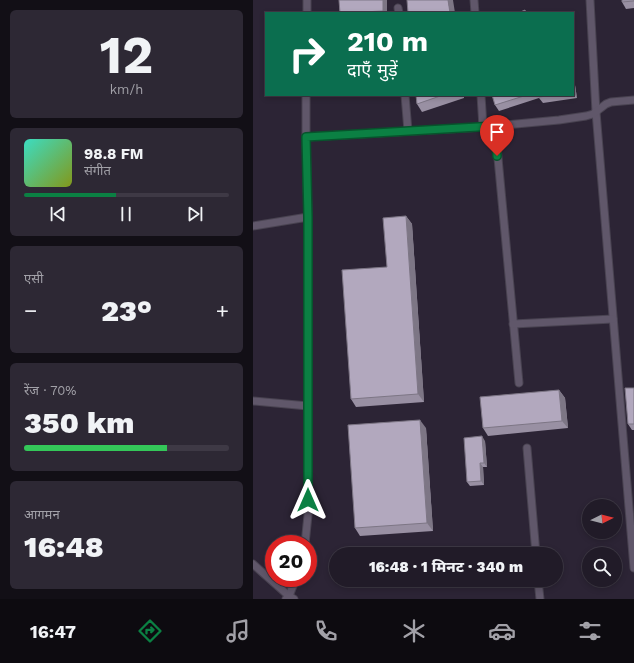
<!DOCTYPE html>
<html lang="hi">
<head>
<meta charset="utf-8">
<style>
	:root { --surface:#211b28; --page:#2d2834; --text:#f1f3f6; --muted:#a2a1a8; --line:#3e3945; --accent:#0b8043 }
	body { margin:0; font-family:"Work Sans","Noto Sans Devanagari",sans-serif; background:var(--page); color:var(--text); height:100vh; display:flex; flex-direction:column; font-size:15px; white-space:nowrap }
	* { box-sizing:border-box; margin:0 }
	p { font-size:13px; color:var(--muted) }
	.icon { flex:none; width:22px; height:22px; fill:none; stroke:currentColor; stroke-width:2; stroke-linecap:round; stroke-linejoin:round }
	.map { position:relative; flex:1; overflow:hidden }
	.drawer { display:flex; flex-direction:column; gap:10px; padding:10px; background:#120f16; width:253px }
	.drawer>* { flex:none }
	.top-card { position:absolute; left:12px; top:12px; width:309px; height:84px; border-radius:0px; box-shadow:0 2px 6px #0003,0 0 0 1px var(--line); background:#0b6e4f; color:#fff; overflow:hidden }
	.needle { width:26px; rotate:84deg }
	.controls { position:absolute; left:329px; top:499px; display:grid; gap:8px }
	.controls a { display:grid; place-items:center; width:40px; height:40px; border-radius:50%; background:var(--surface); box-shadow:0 2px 6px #0003,0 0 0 1px var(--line); font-size:20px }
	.speed { position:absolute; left:12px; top:535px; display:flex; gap:8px; font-size:20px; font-weight:700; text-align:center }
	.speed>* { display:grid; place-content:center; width:52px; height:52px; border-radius:50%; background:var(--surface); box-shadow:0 2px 6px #0003,0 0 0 1px var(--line); line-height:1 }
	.speed .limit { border:6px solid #d22; background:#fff; color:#111 }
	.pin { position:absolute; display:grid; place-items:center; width:34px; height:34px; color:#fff; margin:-41px -17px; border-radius:50% 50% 50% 0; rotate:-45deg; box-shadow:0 0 4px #0007 }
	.pin .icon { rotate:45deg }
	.me { position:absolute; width:44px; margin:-22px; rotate:0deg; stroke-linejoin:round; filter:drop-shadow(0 0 3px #0008) }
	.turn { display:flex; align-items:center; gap:14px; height:84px; padding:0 16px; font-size:18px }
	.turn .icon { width:52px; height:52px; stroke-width:2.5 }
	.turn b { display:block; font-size:28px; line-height:34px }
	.big { font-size:30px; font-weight:800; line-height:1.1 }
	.drawer .widget { flex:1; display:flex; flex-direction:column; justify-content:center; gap:6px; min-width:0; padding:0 14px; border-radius:6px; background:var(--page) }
	.drawer .dial { align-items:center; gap:0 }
	.dial b { font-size:52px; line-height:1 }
	.song { display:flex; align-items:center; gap:12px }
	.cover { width:48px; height:48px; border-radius:6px; background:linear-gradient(135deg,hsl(170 70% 55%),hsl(70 70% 35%)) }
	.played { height:4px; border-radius:2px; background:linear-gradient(90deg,var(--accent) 45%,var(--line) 45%) }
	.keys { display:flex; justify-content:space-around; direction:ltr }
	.heat { display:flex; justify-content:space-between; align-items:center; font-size:22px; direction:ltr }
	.charge { height:6px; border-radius:3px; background:linear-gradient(90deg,#34c759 70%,var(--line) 0) }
	.trip { position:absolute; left:76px; top:547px; width:234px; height:40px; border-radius:20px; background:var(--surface); box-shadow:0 2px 6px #0003,0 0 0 1px var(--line); font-weight:800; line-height:40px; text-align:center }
	.tabs { display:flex; height:64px; justify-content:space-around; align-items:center; background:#0d0b10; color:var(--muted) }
	.tabs .icon { width:28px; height:28px }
	.tabs .current { color:var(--accent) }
	.tabs b { font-size:18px; color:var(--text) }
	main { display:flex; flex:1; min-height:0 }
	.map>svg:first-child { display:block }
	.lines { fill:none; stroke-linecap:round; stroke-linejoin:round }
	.service-casing { stroke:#494351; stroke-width:9 }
	.service { stroke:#60576a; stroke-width:7 }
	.wall { fill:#9990a3 }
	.shaded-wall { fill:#7d7685 }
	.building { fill:#b2a8be; stroke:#7d7685 }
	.route-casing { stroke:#07532c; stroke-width:10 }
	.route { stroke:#0b8043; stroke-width:7 }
</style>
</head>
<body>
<main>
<section class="drawer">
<div class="widget dial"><b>12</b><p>km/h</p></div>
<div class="widget">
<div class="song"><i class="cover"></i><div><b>98.8 FM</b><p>संगीत</p></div></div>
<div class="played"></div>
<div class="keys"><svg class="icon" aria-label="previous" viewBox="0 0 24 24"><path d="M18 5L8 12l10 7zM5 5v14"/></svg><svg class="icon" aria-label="pause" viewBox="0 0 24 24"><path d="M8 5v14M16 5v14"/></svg><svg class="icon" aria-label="next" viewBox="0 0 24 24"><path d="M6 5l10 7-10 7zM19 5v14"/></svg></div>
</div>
<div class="widget"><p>एसी</p>
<div class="heat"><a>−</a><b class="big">23°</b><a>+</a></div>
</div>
<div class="widget"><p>रेंज · 70%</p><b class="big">350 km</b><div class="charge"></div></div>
<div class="widget"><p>आगमन</p><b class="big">16:48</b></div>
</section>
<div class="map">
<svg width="381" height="599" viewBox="0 0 381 599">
	<rect width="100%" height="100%" fill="#2c2435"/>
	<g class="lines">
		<defs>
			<g id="service">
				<path d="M221,0L222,13"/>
				<path d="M337,0L343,112L381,568"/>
				<path d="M145,8L146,13"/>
				<path d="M54,13V0"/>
				<path d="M152,95L155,131"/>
				<path d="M228,95L230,127"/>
				<path d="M242,126L266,383"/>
				<path d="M53,137L230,127L306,120L333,116L340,114L353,104L358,102L381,100"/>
				<path d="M0,226L55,217"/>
				<path d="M260,324L360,319"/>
				<path d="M0,401L55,406"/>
				<path d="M274,448L283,554"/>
				<path d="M52,544L55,515V217L53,137V95"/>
				<path d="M0,564L36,596L41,599"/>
				<path d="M285,580L287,599"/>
				<path d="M33,599L36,596L43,578"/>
			</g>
		</defs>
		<use href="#service" class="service-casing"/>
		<use href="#service" class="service"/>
	</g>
	<g class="wall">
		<path d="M86,0H134V13H87Z"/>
		<path d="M381,0V8L373,9L369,2Z"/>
		<path d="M320,72L324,98L290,103L286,98L246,111L242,105L239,95H320Z"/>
		<path d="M163,95H211V98L169,112L164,104Z"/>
		<path d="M153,216L159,224L171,402L103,407L98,399L134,267Z"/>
		<path d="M381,388V430H379L375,424Z"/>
		<path d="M306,390L312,398L315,428L235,436L230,428Z"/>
		<path d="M173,428L180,531L107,536L102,528Z"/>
		<path d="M232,441L234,467H230L231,485L217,486L214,482Z"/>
	</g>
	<g class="shaded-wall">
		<path d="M130,0H134V13H132L130,11Z"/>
		<path d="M195,0H200L202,13H197Z"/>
		<path d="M320,72L324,98L320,92Z"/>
		<path d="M153,216L159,224L171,402L165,394Z"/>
		<path d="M306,390L312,398L315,428L309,421Z"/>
		<path d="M167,420L173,428L180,531L174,523Z"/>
		<path d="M229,436L232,441L234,467L231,463Z"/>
		<path d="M227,463L230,467L231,485L228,481Z"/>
	</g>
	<g class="building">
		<path d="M86,0H130V11L87,13Z"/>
		<path d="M154,0H195L197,13H155Z"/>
		<path d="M369,0H381V1L369,2Z"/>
		<path d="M272,10L273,13H265Z"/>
		<path d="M163,95H190L164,104Z"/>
		<path d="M239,95H274L242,105Z"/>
		<path d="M286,95H302L286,97Z"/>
		<path d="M153,216L165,394L98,399L89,270L134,267L130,218Z"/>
		<path d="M372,388H381V424H375Z"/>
		<path d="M306,390L309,421L230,428L227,397Z"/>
		<path d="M167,420L174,523L102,528L95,425Z"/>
		<path d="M229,436L231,463H227L228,481L214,482L211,438Z"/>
	</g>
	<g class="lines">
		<defs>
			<path id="route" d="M55,500V217L53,137L242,126L244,156"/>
		</defs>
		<use href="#route" class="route-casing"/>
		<use href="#route" class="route"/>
	</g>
</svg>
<div class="controls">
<a><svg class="needle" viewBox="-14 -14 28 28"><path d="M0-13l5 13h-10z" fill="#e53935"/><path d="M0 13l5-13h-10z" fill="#a2a1a8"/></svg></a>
<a><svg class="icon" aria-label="search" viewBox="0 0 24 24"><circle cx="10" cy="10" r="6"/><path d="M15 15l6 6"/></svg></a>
</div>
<div class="speed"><div class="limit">20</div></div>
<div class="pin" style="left:244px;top:156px;background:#d93025"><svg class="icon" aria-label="arrive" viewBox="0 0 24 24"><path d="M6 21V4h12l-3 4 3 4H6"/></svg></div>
<svg class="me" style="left:55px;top:500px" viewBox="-20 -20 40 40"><path d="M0-17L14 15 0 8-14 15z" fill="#0b8043" stroke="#fff" stroke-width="4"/></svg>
<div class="trip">16:48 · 1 मिनट · 340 m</div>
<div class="top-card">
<div class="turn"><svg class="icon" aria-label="right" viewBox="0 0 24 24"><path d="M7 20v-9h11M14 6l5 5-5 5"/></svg><div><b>210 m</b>दाएँ मुड़ें</div></div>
</div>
</div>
</main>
<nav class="tabs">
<b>16:47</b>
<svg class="icon current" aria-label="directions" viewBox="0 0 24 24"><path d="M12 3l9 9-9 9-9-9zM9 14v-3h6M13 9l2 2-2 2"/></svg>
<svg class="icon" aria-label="music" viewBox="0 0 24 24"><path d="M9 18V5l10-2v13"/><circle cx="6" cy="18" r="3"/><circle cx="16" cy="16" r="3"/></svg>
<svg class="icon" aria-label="phone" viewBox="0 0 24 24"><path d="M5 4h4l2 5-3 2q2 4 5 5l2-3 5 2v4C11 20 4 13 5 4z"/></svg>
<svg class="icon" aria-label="climate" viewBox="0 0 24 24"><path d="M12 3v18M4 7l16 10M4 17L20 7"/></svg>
<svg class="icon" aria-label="car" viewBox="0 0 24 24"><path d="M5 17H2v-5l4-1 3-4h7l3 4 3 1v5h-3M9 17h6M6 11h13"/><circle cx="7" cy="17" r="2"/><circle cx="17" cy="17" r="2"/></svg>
<svg class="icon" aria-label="filters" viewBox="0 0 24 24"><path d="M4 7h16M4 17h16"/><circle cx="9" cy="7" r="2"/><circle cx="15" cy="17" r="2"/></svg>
</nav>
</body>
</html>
